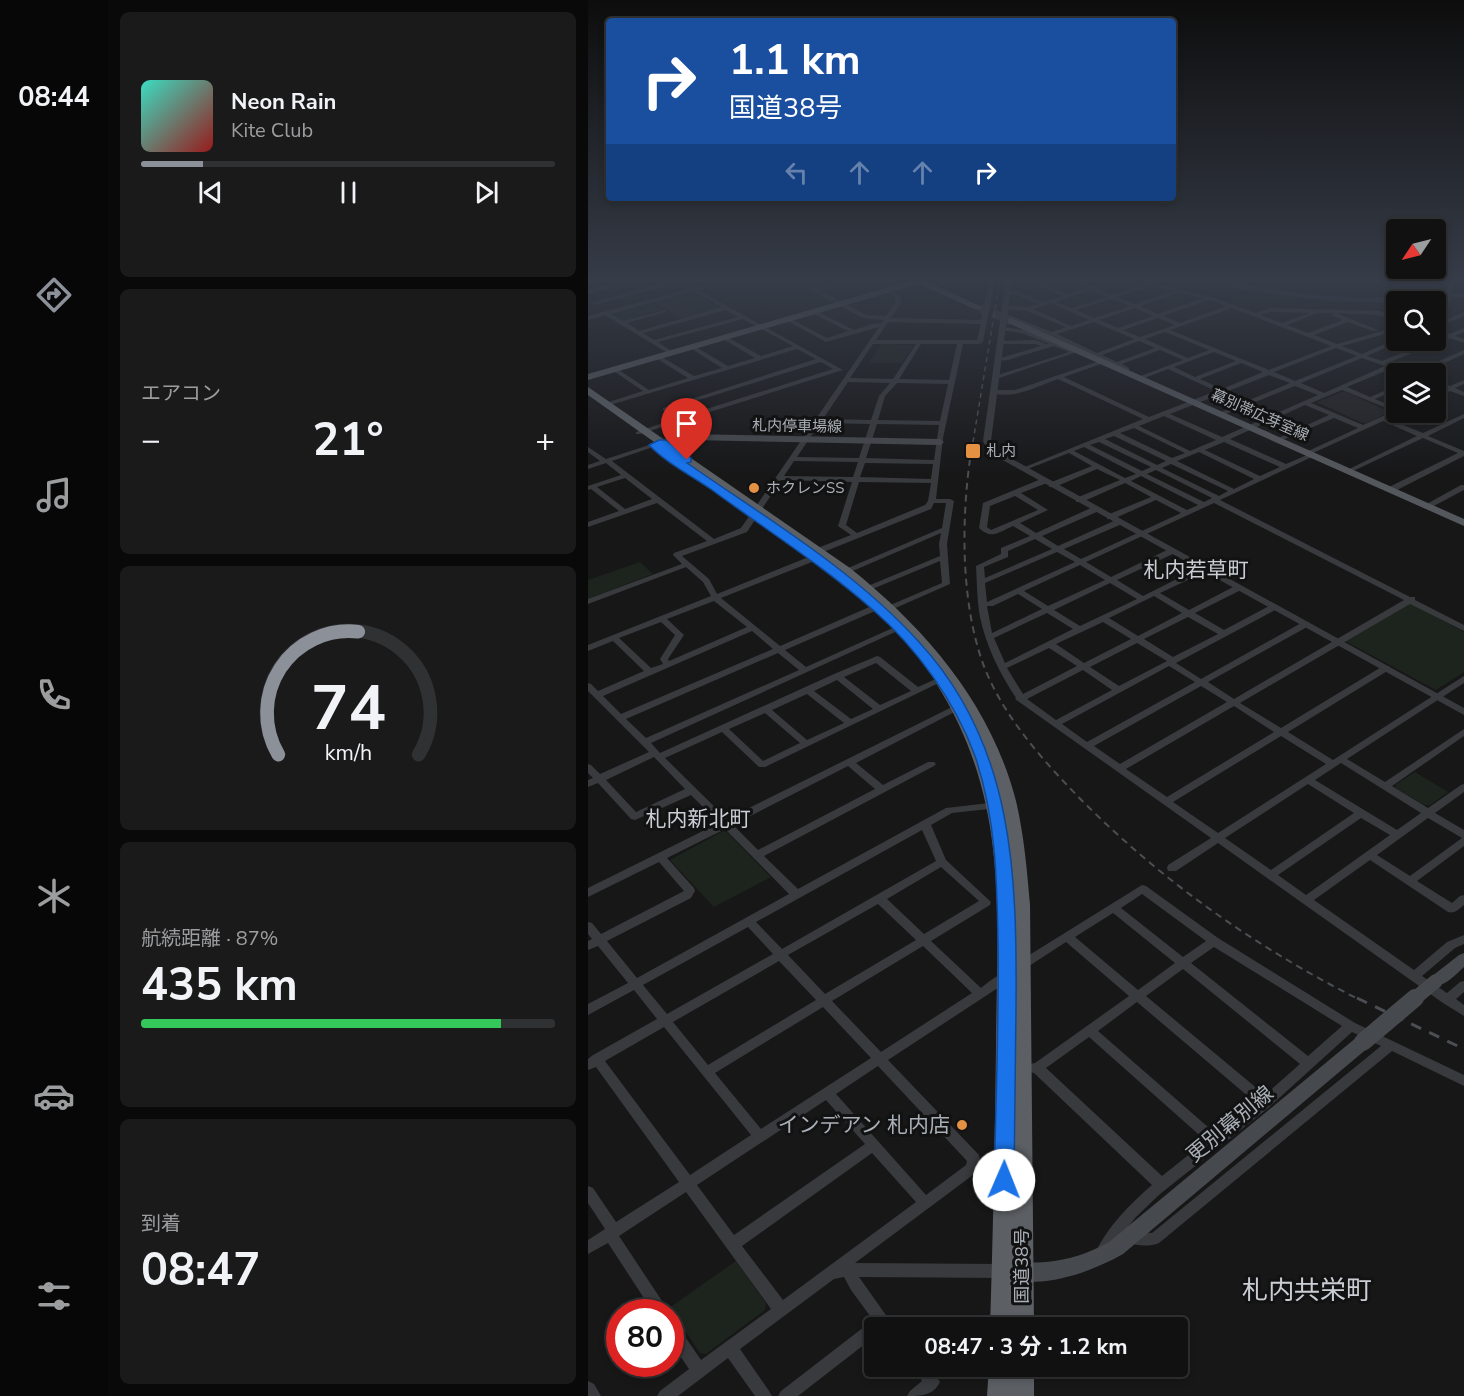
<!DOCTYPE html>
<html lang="ja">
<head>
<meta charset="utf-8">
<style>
	:root { --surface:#111112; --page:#1a1a1b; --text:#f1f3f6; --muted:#9c9d9f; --line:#303132; --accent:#8c9099 }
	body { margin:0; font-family:"Nunito Sans","Noto Sans JP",sans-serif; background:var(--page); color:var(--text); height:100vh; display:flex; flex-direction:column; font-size:22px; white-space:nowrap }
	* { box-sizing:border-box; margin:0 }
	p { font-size:20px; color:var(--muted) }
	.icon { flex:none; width:33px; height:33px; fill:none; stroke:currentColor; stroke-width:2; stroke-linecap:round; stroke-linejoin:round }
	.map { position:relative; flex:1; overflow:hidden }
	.side { display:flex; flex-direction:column; gap:12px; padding:12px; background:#09090a; width:480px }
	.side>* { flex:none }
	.top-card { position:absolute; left:18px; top:18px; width:570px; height:183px; border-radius:6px; box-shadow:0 3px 9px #0003,0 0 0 2px var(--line); background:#1a4fa0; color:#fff; overflow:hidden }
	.needle { width:39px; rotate:235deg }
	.fabs { position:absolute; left:798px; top:219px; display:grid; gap:12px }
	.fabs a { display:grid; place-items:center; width:60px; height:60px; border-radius:6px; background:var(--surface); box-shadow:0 3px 9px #0003,0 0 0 2px var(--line); font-size:30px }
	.speed { position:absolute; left:18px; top:1299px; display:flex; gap:12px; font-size:30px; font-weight:700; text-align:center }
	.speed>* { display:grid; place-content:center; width:78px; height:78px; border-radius:50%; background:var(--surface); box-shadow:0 3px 9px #0003,0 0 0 2px var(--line); line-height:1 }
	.speed .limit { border:9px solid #d22; background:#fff; color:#111 }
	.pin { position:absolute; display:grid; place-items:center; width:51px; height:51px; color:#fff; margin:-62px -26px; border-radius:50% 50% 50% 0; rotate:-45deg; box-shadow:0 0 6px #0007 }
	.pin .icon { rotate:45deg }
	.me { position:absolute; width:66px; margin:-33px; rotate:1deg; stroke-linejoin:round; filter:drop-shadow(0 0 4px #0008) }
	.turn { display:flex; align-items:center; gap:21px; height:126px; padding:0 24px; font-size:27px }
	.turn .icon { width:78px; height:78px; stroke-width:2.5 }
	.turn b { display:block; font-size:42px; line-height:51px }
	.lanes { display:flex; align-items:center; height:57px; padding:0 24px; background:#0003; justify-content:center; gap:30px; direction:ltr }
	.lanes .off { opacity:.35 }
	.big { font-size:45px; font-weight:700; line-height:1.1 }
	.side .widget { flex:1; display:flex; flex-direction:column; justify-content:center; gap:9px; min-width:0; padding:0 21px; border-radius:9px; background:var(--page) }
	.side .dial { align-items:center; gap:0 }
	.dial svg { height:156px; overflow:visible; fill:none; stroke:var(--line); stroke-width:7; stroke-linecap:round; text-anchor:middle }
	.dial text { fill:var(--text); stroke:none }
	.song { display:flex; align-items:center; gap:18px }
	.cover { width:72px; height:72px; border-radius:9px; background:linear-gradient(135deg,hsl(170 70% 55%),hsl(0 70% 35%)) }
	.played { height:6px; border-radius:3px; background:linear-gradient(90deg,var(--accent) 15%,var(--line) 15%) }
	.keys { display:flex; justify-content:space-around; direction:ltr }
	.heat { display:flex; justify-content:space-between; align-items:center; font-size:33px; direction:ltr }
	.charge { height:9px; border-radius:4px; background:linear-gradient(90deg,#34c759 87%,var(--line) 0) }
	.trip { position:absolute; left:276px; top:1317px; width:324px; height:60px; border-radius:6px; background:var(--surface); box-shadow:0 3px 9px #0003,0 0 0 2px var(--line); font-weight:700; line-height:60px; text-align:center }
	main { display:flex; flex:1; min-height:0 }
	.dock { display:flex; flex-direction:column; width:108px; justify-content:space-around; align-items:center; background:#070707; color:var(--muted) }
	.dock .icon { width:42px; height:42px }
	.dock .on { color:var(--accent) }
	.dock b { font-size:27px; color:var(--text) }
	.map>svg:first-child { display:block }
	.built { fill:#232325 }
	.green { fill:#1d231d }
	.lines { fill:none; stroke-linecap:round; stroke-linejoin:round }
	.river { fill:#2e383b; fill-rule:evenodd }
	.primary-tunnel { stroke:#343638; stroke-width:9; stroke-dasharray:9 4.5; stroke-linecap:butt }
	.minor { fill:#383a3d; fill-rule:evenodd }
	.tertiary { fill:#383a3d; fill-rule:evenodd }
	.secondary { fill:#46494d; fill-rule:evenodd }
	.primary { fill:#54575c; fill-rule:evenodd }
	.trunk { fill:#5c6065; fill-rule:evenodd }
	.rail-far2 { stroke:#4b4e52; stroke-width:1.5; stroke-dasharray:5 4; stroke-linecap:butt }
	.rail-far1 { stroke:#4b4e52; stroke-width:2; stroke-dasharray:7 5; stroke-linecap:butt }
	.rail { stroke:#4b4e52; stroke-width:3; stroke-dasharray:11 9; stroke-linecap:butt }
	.secondary-bridge-far1 { stroke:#46494d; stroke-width:14 }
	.secondary-bridge { stroke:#46494d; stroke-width:18 }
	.route { fill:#1a73e8; stroke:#114b97; stroke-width:1.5 }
	.poi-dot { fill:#e49143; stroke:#121213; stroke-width:2 }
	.labels { text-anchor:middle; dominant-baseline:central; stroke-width:6; stroke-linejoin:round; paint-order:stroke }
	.far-street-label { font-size:15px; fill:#aab0b7; stroke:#121213 }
	.far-poi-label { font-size:15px; fill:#aab0b7; stroke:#121213; text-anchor:start }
	.street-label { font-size:18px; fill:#aab0b7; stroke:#121213 }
	.quarter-label { font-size:21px; fill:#caced4; stroke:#121213 }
	.near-street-label { font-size:21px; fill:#aab0b7; stroke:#121213 }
	.near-poi-label { font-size:21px; fill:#aab0b7; stroke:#121213; text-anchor:end }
	.near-quarter-label { font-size:26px; fill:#caced4; stroke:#121213 }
</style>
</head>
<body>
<main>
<nav class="dock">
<b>08:44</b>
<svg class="icon on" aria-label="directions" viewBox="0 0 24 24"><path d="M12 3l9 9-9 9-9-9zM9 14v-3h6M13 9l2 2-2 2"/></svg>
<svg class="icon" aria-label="music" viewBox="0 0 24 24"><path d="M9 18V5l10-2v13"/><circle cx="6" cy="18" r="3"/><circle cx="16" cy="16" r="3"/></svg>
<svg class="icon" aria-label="phone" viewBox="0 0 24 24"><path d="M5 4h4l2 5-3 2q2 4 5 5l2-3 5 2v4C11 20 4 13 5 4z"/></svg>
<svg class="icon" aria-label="climate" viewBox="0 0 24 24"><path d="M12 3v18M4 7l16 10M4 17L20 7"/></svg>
<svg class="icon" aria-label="car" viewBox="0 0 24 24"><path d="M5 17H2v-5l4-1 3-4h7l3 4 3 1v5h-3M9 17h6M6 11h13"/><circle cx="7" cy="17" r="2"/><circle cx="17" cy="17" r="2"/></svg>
<svg class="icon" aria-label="filters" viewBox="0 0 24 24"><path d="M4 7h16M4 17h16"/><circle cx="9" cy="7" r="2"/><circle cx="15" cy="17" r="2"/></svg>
</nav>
<section class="side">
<div class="widget">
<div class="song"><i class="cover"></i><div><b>Neon Rain</b><p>Kite Club</p></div></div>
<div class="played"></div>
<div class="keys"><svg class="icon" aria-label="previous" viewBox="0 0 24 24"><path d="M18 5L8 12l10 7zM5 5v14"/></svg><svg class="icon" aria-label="pause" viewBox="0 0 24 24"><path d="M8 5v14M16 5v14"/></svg><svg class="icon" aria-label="next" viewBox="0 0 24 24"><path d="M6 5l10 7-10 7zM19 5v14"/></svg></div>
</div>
<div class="widget"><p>エアコン</p>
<div class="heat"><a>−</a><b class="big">21°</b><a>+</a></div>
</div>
<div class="widget dial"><svg viewBox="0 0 100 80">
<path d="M14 69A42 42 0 1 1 86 69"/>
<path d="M14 69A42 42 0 0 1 55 6" stroke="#8c9099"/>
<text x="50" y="56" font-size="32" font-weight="700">74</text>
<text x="50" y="72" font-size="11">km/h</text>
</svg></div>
<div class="widget"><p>航続距離 · 87%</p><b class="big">435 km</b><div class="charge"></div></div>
<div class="widget"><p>到着</p><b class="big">08:47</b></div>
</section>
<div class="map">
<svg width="876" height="1396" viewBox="0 0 876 1396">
	<rect width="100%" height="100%" fill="#171718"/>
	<g class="built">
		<path d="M103,292L132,308L94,319L65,302Z"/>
		<path d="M754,392H758L802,412L778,423L772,422L729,402Z"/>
	</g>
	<g class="green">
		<path d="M693,279H876V280L839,288L775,282L714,290Z"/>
		<path d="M265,281L287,291L267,297L245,287Z"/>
		<path d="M101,293L127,307L107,313L83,298Z"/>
		<path d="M59,304L72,310L37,321L24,314Z"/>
		<path d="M293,344L322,345L325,346L314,363H281Z"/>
		<path d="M52,562L65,574L0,599V580Z"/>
		<path d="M822,603L876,632V672L848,690L757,641Z"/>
		<path d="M827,772L860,792L842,805H836L808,788L807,785Z"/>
		<path d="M135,831L139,832L183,877L126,907L82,860Z"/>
		<path d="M148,1261L178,1303L177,1310L118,1354L112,1353L81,1308Z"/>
	</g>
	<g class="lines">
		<path class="river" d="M601,279C641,279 680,290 720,294C773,300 823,297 876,293V297L799,303L742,301L673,293Z"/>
		<path class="primary-tunnel" d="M392,308L423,321"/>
		<g class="minor">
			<path d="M0,279H7L0,282Z"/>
			<path d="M43,279H53L0,294V290Z"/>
			<path d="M83,279H90L106,288L138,279H148L110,290L255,370L52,434H48V432L87,419L75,410V408L228,359L209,349L22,405H18V403L55,391L24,370V368H28L61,390L100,378L68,358V356H72L106,376L134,368L102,348V346H106L140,366L167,358L135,339V337H139L173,356L205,346L155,319L70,342L85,352L86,353L83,355L17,315L0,320V316L101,289L89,283L6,305L3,303L85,280ZM105,291L134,307L51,331L39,323L78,312V310L35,321L23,314ZM138,310L150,317L66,340L55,333ZM233,362L245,369L93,417L82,409Z"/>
			<path d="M202,279H209L227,288L259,279H269L232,290L278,315L298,316L307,303L308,298L299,291V289L301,288L314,298L313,303L303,318L393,320L401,279H407L395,342L392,344H375L355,438L348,499H362L366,501L359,544L362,584L303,610H300L299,608L300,606L354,583L352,561L282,590H276L275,588L352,556L351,544L353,533L260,573H257L253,571L354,528L358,503H346L343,509L233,553L229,560L133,598L192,646L295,601H301L302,603L301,605L197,650L218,667L309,626L312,625L316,628L63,743L72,753L246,674L289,656L292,657L330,687L350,678L353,677L357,680L177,767H171L134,732L77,758L139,819L370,704L373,703L378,706L268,763L295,785L340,762H346L348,764L346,766L176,856L210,889L358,808L410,802L414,803L415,805L414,807L410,808L364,813L343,825L358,860L403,902L402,905L343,941L393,988C401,982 412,971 422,974L424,977L422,980L300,1060L391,1155C393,1161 391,1166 389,1172L267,1263L414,1264L419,1266L421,1271L419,1276L414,1278L271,1277L307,1328H286V1337L210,1396H190L193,1391L285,1320L263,1290L256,1277L246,1279L152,1349L181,1391L184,1396H167L140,1358L90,1396H69L72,1391L101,1369L82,1341V1320L87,1322L113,1360L183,1309L98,1192L31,1236L78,1307L80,1312H65L20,1243L0,1254V1240L17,1229L0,1203V1186L5,1188L28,1222L91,1182L8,1067L0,1070V1059L5,1055L69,1019L46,990L0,1015V1004L40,983L10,946L0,950V941L4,939L0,934V922L4,923L13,934L96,891L71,862L0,897V888L131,823L103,795L47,820L43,819L10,783L0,787V780L5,778L0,773V764L3,765L12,774L61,752L0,691V683L3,684L10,691L56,671L25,641L0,651V645L123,596L115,582L98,567L0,604V599L94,564L85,555L86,553L119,541L69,503L0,527V522L31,511L3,489L0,490V486L33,475L18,463L0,469V465L12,461L0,452V447L18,459L64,444H68V446L24,461L126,539L153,528L291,327L238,342L196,319L201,318L239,338L260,331L224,313V311H228L266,330L284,324L293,323L296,320L275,318ZM300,322L393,324L389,340H288ZM285,344H328L305,379L262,378ZM333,344H369L361,380L311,379ZM260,382L302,383L291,396L283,420L235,419ZM309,383L360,384L352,421L290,420L297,396ZM232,423L282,424L271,458L209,457ZM289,424L351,425L346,460L278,458ZM206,461L270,462L265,477L196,476ZM277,463L345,464L343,479L272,477ZM37,478L64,499L37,509L9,487ZM193,480L264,482L250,526L263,535L227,549L223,556L129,594L121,579L94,556L159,532ZM271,482L343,483L340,501L337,505L269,533L258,525ZM126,601L159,627L81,661L80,659L96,635L79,619ZM73,622L87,635L72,659L75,664L63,668L31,638ZM164,631L185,649L33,714L15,696ZM190,653L211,670L58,738L38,719ZM288,663L323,691L292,705L256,677ZM249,680L285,709L263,719L226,691ZM219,694L256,723L219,740L184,710ZM177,713L212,743L175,761L141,729ZM66,757L97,789L48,812L18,780ZM260,766L287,789L170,850L145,825ZM137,829L201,894L49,978L19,941L103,898L107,891L106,888L79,858ZM334,830L348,861L194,949L168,922ZM353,867L391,901L336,934L299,899ZM290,904L328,940L237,994L200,955ZM160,927L185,954L79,1014L55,985ZM335,946L384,993L293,1052L244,1001ZM191,961L228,1000L120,1065L85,1022ZM235,1007L283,1058L173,1129L127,1073ZM76,1027L163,1135L102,1175L17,1061ZM290,1066L379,1161L378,1165L338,1195L248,1094ZM238,1100L277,1144L146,1235L109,1185ZM284,1153L328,1202L195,1300L154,1246Z"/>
			<path d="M430,279H443L479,294L498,288L477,279H485L503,286L525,279H534L508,288L524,295L558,284L547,279H555L568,284L627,298L667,313L683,308L790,311L808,316V320L790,315L748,313L790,330L785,331L760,322L726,335L749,344L808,327V331L754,346L774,354L808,339V340H815L779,356L794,361L856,336L848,333V329L861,334L876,328V332L867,336L876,339V343L862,338L799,363L824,373L876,350V354L832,374H815L802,369L759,387L782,397L808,386V390L787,399L808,408V412H813L800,419L835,433L876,414V418L840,436L876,451V456L805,492H799V488L870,453L835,438L763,472H759V470L829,436L795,421L725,453L727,455L726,456L632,500L822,597H827V600L876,625V631L822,604L652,703L693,728L795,666H801L802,668L801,670L700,732L745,760L876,676V683L759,759L797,782L876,729V736L804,786L840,808L873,785L876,784V792L847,813L876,830V846L829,881L864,903L872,896L876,895V905C871,909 867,914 860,912L782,860L726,900L826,970L859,942L876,935V944L867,948L834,976L859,993L872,982L876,981V992L868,999L876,1005V1016L855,1003L630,843L588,871H580L579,868L580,865L623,838L427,699L428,698C412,674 398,646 392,617C389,601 389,583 388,566L413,554V548L442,536L425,526C411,532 404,540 391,528L395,503L453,479H459V483L433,493L460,510L432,523L448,533L505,507H511V511L454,536L470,546L528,520H534V524L476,549L493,559L593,513L568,500L525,519H519V515L563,497L537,483L494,502H488V498L532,480L509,469L467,487H461V483L504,466L481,453L437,470H433L432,469L555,419L470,379C450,386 423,401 403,392L406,390H427L511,361L514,363L513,364L476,377L561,417L628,391L580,369L554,379H550V377L595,360L572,350L534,364L541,368L542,372L539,374L537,373L535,369L462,335L414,316V314H418L464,332L478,327L439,311L415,309L414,308L417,306L440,307L450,304L428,295L417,294V292L419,291L431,292L455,302L474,296L437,281L420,285L417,283ZM563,286L586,291L547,304L529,297ZM503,290L519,297L483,308L468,302ZM591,293L614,298L570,314L552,306ZM523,299L542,306L506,318L488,310ZM621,300L639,306L592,323L575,316ZM463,303L501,320L483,326L445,309ZM547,308L565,316L530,328L511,320ZM644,308L743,346L681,370L582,330ZM683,312L722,313L694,323L672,315ZM729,313H746L744,315L745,316L755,320L720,333L699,325ZM570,318L587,325L552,337L535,330ZM506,322L546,339L509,353L469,334ZM577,332L621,350L600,358L557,339ZM551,341L567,348L529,362L514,355ZM748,348L769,356L707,381L686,372ZM626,352L648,361L607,377L586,367ZM774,358L797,366L736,393L713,383ZM653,363L675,372L634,389L612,379ZM681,375L702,383L631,413V415H635L707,386L730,395L634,437L582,414ZM754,390L806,411L775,425L723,403ZM717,405L741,415L688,439V441H692L746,418L770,428L718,452L717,453L719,455L698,464L642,439ZM576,416L628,440L602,451L551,426ZM546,428L597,453L584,458L532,433ZM526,436L578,461L569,465L517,439ZM511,442L563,467L554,471L502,445ZM636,442L692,467L672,476L617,450ZM496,447L548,474L537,478L486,451ZM611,452L666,479L646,489L589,461ZM583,464L640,491L631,496L574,468ZM568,470L624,498L616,502L559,474ZM553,476L610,505L599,510L543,481ZM427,496L450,510L403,530L399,527L402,506ZM626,503L816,600L646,699L620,682L721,626L722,624L721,622H715L613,679L588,663L689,609L690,607L689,605H683L636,630L607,613L653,590L654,588L653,586H647L601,610L572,593L619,571L620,569L619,567H613L555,596L529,580L587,553L588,551L587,549H581L523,577L498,562ZM447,539L464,549L397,578L396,567L420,557V551ZM469,552L487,562L399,602L397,583ZM492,565L517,580L460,606L436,591ZM522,583L549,599L492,626L466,610ZM430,594L454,609L404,633L399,606H405ZM566,596L594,613L550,636L521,618ZM459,613L485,629L417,663L406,638ZM600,617L630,634L585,657L556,639ZM515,622L543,639L496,663L468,644ZM549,643L579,661L531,686L502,667ZM461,648L489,666L435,694L419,668ZM581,666L607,682L499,742L474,724ZM495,670L524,690L468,720L439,699ZM613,686L639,702L532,764L506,746ZM646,706L686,732L579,797L538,769ZM693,736L738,764L630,833L585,802ZM753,763L833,813L809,830L727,780ZM720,784L766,813L683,870L637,838ZM773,818L802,835L718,895L690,875ZM840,818L874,838L822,876L789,855Z"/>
			<path d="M828,279H842L860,282V279H866C863,297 865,311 848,320V315L855,308L859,285Z"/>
			<path d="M876,312V316L848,328V324Z"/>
			<path d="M414,327L437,330L489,352L411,378H407V376L481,352L466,346L420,360L409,361V359L453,346L447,344H413L411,343V341L448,340L458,344H461L434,333L412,330L411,329Z"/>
			<path d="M876,380V384L867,388L876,392V396L862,391L848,397V393L857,389L848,385V381L862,386Z"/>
			<path d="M873,485H876V490L842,508H836L835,506Z"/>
			<path d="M554,885L558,886L630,938L767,1023L876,1075V1086L804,1051L571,1243C562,1247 547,1246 538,1242L536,1238L538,1234L543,1232L564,1233L793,1046L764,1032L679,1109L572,1194L548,1217L530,1239L518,1260L513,1261L508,1260L506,1255C519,1227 541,1205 564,1185L446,1073L441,1072L439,1068L441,1064L447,1063L541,996L478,942L438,968L434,969L430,968L428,965L430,962ZM554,894L618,941L595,957L533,908ZM525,913L587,963L550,990L487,937ZM626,947L754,1026L720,1056L603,963ZM595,969L712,1064L677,1095L558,996ZM549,1002L668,1103L628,1134L510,1031ZM501,1037L618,1141L574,1176L458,1068Z"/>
			<path d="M325,1366H342L352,1382C345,1396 333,1396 319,1396L322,1391L334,1381Z"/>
		</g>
		<g class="tertiary">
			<path d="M418,279H424L403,441L406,449L876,708V715L400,452L395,441Z"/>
			<path d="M0,1381L6,1384L13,1396H0Z"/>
		</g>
		<g class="secondary">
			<path d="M101,434L352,439L356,442L352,445L101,440L66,448L61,445L63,443Z"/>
			<path d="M876,953V967C867,975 855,989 843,985L840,981L843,977L871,955Z"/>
			<path d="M775,1036L781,1037L783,1042L781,1047L535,1254C507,1270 456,1290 424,1278L422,1272L424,1266C435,1262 446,1263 458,1262C481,1260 501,1253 521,1242L769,1037Z"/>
		</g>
		<g class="primary">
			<path d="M329,279H334L396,308L389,310L330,284L0,380V374Z"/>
			<path d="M423,318L876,519V526L420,323V319Z"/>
		</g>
		<g class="trunk">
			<path d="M0,387L262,568C338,629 403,704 428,801C436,835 439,870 442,905L446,1328H402C405,1233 407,1139 408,1045C409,913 422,800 348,683L350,680L356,679L324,639L302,616L252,574L0,395Z"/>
			<path d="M401,1366H446V1396H399Z"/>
		</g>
		<path class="rail-far2" d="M382,460L412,279"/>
		<path class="rail-far1" d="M382,459C373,524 373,607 397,669C415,713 446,750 478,784C561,872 663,945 772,1000"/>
		<path class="rail" d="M769,998L876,1049"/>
		<path class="secondary-bridge-far1" d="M825,1000L848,981"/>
		<path class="secondary-bridge" d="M775,1042L827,998"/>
	</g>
	<linearGradient id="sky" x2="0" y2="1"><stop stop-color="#0d0d0d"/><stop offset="0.59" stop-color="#363c48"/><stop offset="1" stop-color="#363c48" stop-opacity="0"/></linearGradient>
	<rect width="876" height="475" fill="url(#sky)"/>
	<path class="route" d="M71,440H78L103,458V462L99,463C178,518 266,570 331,642C427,746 429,876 428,1008C427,1066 427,1123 426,1180L423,1187L416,1189L409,1187L406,1180C408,1102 411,1023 410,944C409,880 408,818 387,756C367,701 328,647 284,609C234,565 177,529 124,490C104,476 78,463 61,445Z"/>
	<g class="poi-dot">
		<rect x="377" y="443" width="16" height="16" rx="3"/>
		<circle cx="166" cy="488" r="6"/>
		<circle cx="374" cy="1125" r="6"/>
	</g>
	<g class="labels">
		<g class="far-street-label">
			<text transform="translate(672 415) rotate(24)">幕別帯広芽室線</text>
			<text transform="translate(209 426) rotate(1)">札内停車場線</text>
		</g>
		<g class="far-poi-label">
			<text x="398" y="451">札内</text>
			<text x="178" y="488">ホクレンSS</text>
		</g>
		<g class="street-label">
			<text transform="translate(434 1266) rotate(-90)">国道38号</text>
		</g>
		<g class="quarter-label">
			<text x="608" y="570">札内若草町</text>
			<text x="110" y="819">札内新北町</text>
		</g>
		<g class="near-street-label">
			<text transform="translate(642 1124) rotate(-40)">更別幕別線</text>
		</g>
		<g class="near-poi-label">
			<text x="362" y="1125">インデアン 札内店</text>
		</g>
		<g class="near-quarter-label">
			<text x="719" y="1290">札内共栄町</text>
		</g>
	</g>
</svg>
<div class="fabs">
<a><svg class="needle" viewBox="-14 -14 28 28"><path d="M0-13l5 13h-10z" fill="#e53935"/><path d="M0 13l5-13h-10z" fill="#9c9d9f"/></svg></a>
<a><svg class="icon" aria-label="search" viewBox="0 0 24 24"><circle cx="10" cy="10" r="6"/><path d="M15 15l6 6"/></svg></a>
<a><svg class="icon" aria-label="layers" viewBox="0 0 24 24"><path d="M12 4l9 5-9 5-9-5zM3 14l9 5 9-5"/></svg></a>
</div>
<div class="speed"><div class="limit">80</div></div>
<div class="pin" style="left:99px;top:460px;background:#d93025"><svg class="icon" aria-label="arrive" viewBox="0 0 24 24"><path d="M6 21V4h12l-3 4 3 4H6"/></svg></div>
<svg class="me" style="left:416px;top:1180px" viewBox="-20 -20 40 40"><circle r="19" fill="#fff"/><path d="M0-13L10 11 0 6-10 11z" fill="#1a73e8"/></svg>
<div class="trip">08:47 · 3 分 · 1.2 km</div>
<div class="top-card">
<div class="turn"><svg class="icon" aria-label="right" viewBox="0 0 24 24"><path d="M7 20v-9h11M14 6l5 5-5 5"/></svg><div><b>1.1 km</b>国道38号</div></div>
<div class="lanes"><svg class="icon off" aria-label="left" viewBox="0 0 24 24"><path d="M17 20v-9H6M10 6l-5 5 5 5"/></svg><svg class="icon off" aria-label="ahead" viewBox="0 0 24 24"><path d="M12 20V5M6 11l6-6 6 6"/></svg><svg class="icon off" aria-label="ahead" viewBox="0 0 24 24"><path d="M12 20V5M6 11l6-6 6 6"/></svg><svg class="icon" aria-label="right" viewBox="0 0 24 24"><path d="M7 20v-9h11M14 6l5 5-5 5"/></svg></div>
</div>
</div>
</main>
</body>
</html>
